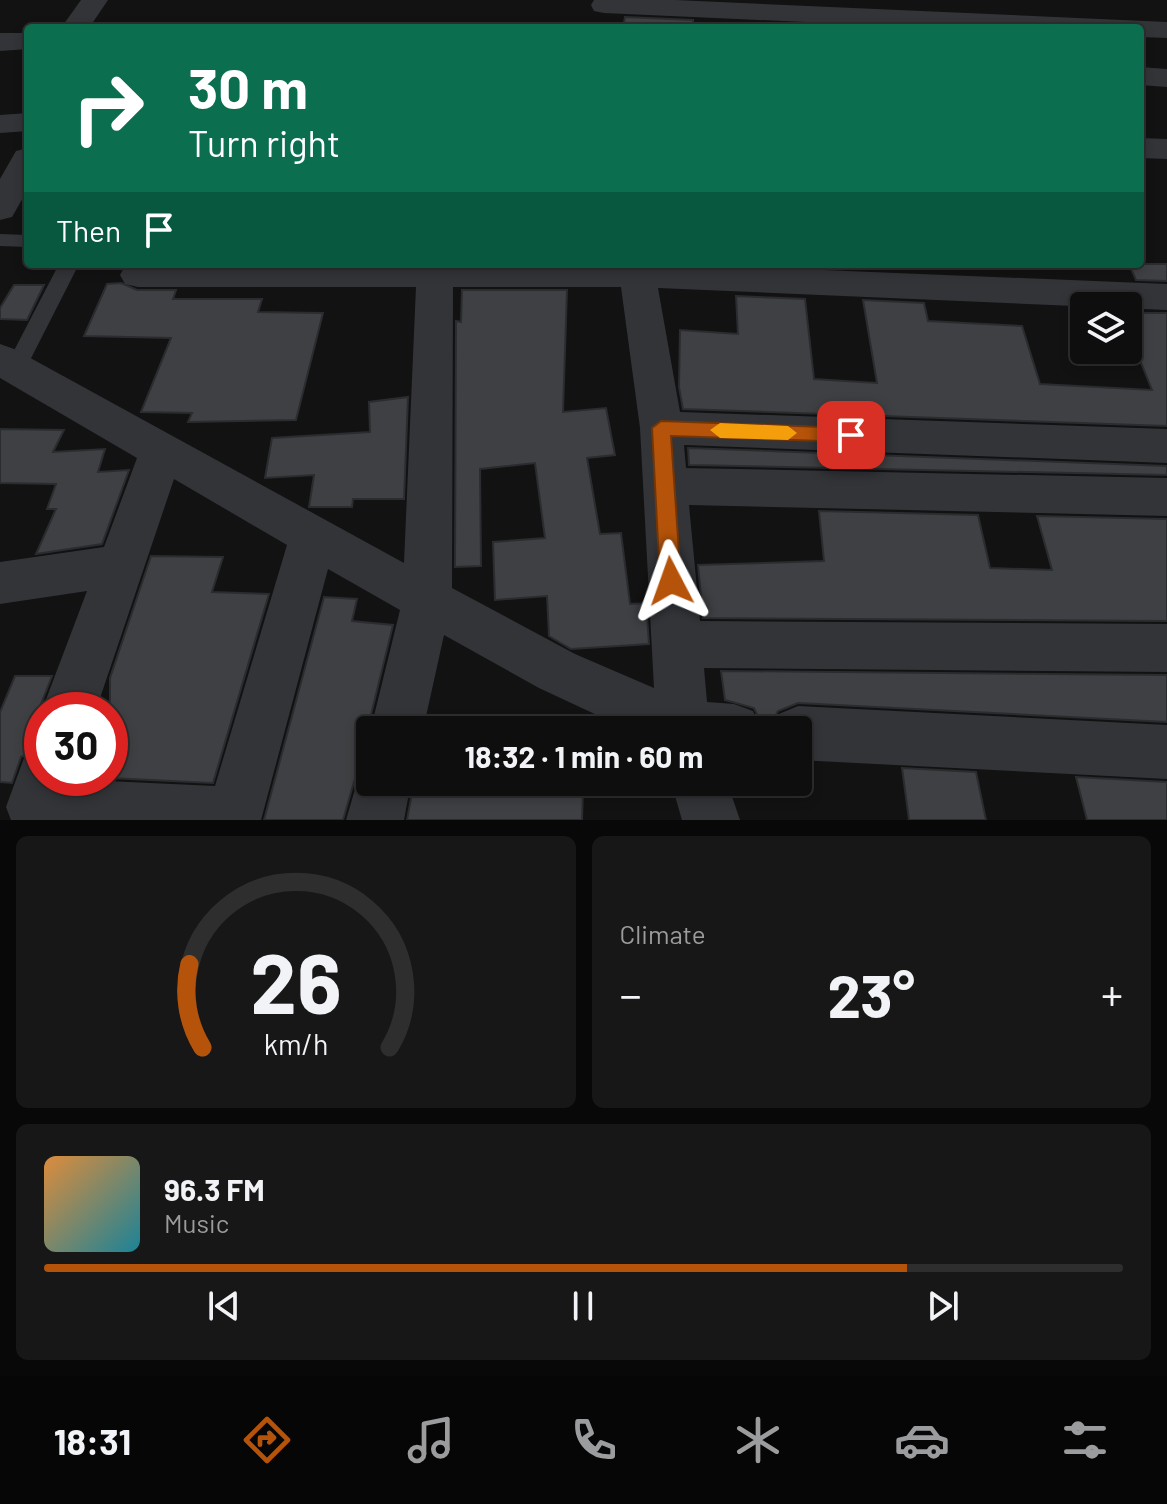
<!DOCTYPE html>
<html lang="en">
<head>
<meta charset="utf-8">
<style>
	:root { --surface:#0e0e0e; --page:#171717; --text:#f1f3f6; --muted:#9b9c9e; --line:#2e2e2e; --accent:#b45309 }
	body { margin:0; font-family:Barlow,sans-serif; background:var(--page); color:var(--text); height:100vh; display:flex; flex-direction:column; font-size:30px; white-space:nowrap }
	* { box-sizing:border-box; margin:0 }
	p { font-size:26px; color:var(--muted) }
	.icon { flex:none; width:44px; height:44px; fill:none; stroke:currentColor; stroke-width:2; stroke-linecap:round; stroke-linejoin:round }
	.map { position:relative; height:820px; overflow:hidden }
	.drawer { display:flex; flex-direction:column; gap:16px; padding:16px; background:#080808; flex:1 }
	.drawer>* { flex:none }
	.banner { position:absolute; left:24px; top:24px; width:1120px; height:244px; border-radius:8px; box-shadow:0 4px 12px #0003,0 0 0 2px var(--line); background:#0b6e4f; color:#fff; overflow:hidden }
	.buttons { position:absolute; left:1070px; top:292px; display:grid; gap:16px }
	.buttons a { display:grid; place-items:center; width:72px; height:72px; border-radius:8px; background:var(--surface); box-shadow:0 4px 12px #0003,0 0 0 2px var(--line); font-size:40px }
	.speed { position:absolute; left:24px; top:692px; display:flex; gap:16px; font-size:40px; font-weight:700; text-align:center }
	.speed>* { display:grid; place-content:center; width:104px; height:104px; border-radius:50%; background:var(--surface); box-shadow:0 4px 12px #0003,0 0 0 2px var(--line); line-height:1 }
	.speed .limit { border:12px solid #d22; background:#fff; color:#111 }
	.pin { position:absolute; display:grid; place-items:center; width:68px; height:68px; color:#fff; margin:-34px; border-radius:16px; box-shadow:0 4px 12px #0006 }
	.me { position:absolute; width:88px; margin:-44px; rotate:356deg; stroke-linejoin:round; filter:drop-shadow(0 0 6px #0008) }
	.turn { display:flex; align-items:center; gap:28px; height:168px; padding:0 32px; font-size:36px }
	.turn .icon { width:104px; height:104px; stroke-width:2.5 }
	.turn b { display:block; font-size:56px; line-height:68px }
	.then { display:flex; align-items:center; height:76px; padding:0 32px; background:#0003; gap:16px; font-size:30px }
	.big { font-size:60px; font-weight:700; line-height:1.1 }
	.drawer .card { flex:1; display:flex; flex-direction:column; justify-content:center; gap:12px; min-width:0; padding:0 28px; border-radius:12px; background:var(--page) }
	.drawer .dial { align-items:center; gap:0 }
	.dial svg { height:208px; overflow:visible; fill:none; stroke:var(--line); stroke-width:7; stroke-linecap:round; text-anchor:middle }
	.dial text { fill:var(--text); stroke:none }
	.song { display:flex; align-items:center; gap:24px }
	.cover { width:96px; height:96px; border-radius:12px; background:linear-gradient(135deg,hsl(30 70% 55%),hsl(190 70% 35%)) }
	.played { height:8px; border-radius:4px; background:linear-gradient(90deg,var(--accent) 80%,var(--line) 80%) }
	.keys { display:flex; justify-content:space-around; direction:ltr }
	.heat { display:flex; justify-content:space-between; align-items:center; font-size:44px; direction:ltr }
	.drawer .tiles { flex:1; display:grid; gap:16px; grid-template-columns:1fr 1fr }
	.card:last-child { grid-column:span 2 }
	.trip { position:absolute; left:356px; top:716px; width:456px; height:80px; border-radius:8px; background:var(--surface); box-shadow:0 4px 12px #0003,0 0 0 2px var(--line); font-weight:700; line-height:80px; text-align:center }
	.tabs { display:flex; height:128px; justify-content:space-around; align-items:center; background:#060606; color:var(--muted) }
	.tabs .icon { width:56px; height:56px }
	.tabs .selected { color:var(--accent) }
	.tabs b { font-size:36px; color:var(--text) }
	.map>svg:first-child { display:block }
	.building { fill:#3e4043; stroke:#2b2c2f; stroke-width:2 }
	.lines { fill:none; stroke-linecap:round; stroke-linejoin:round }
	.service { fill:#323438; fill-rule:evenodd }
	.minor { fill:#323438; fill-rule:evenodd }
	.route { fill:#b45309; stroke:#753606; stroke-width:2 }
	.slow { fill:#f59e0b }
</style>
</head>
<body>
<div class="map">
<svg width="1167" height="820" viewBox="0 0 1167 820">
	<rect width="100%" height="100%" fill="#121213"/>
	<g class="building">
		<path d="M625,17L693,20V28H623Z"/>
		<path d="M1129,264H1167V281L1136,280Z"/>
		<path d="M121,283L137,290H176L173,299H262L258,312L323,313L296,420L188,422L192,413L141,412L171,338L84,336L107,284Z"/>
		<path d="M14,285H44L27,320L0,319V308Z"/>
		<path d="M462,290H567L563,412L606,408L615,455L587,458L600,534L621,533L630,604L646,603L649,644L571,649L549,636L547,596L495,600L493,542L545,538L535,463L480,469L481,566L455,567L456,321L461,322Z"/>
		<path d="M736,296L805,299L814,379L877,383L863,300L924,303L928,321L1022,326L1040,384L1152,390L1128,330V313H1167V426L683,409L679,387L680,330L738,334Z"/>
		<path d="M408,397L404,499H353L352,507H309L314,475L265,478L272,438L370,432L369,402Z"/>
		<path d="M0,429L64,430L53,452L105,449L98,472L129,470L102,544L36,554L56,509H47L56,484L0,483Z"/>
		<path d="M688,448L1167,466V475L689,465Z"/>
		<path d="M819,511L978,515L990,568L1052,570L1037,516L1167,519V621L703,618L698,565L824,561Z"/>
		<path d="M151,556L223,557L212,592L269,594L213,783L110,778V678Z"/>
		<path d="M324,597L357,599L352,621L393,625L367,731L370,735V756L360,761L343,820H264Z"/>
		<path d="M721,671L1167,675V722L798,703L778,711L771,724L762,725L754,708L725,700Z"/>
		<path d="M15,676H52L39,709L42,713V748L21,757L12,783L0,782V712Z"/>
		<path d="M902,768L976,772L986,820H909Z"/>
		<path d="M1076,777L1167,782V820H1087Z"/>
		<path d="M414,782H480L583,790L582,820H407Z"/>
	</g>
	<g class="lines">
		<g class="service">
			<path d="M0,234L28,235V247L0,246Z"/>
			<path d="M59,264H79L23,374H9L5,368Z"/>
		</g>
		<g class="minor">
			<path d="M81,0H108L89,28H61Z"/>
			<path d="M594,0H675L1167,22V38L1140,37V28H939L604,13L594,11L591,5Z"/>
			<path d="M0,33H28V49L0,51Z"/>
			<path d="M1140,67L1167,69V87L1140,85Z"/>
			<path d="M28,113V131L0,133V115Z"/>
			<path d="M1140,138L1167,139V159L1140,158Z"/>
			<path d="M28,148V189L12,217L0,220V179L16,151Z"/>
			<path d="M133,264H674L1167,284V310L658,288L680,412L1167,429V463L684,445L686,468L1167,478V516L689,505L700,621L1167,624V672L704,668L707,702L734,704L753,711L761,730H629L539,688L444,635L423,730L370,732L400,610L328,569L261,820H11L6,807L24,758L42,751V778L215,786L287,545L174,479L96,710H42L87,591L0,604V562L104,547L137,458L0,378V344L14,349L404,563L416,287H138L125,284L120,275L125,266ZM453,287H621L640,428L654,688L575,654L452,588Z"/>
			<path d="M798,706L1167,725V779L798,760V730H772L779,714Z"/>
			<path d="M370,759V782H411L404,820H346L363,762Z"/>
			<path d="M671,782H727L740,820H682Z"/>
		</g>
	</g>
	<path class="route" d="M661,421L851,428L860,435L851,442L671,436L681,581L678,587L671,590L663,587L660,581L652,428Z"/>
	<path class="slow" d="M720,423L788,426L797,433L788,440L720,438L710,430Z"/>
</svg>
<div class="buttons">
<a><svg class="icon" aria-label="layers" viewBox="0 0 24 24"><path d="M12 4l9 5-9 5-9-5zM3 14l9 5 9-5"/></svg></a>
</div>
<div class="speed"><div class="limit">30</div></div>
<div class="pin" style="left:851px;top:435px;background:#d93025"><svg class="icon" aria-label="arrive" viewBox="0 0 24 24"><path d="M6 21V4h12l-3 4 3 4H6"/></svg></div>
<svg class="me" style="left:671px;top:581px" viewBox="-20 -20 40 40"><path d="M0-17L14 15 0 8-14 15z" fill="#b45309" stroke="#fff" stroke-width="4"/></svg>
<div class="trip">18:32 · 1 min · 60 m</div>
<div class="banner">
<div class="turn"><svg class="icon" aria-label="right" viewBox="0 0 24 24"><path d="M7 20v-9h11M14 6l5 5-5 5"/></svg><div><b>30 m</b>Turn right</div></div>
<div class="then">Then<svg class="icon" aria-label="arrive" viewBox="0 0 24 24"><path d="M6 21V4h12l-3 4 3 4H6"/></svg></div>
</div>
</div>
<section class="drawer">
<div class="tiles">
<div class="card dial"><svg viewBox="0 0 100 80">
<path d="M14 69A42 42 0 1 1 86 69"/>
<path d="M14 69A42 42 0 0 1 9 37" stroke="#b45309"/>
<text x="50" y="56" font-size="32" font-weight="700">26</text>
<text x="50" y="72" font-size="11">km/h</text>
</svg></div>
<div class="card"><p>Climate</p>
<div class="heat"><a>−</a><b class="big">23°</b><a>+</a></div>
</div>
<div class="card">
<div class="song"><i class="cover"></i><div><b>96.3 FM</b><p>Music</p></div></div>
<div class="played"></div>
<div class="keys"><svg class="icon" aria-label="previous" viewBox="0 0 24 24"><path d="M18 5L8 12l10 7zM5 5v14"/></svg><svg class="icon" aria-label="pause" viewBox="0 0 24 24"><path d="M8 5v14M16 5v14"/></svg><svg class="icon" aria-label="next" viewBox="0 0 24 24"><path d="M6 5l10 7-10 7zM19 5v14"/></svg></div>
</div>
</div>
</section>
<nav class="tabs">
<b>18:31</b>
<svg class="icon selected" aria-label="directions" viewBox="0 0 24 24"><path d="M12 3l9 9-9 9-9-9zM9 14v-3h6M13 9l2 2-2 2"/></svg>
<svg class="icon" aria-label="music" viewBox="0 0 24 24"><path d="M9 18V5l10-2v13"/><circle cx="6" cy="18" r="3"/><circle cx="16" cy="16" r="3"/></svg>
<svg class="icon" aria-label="phone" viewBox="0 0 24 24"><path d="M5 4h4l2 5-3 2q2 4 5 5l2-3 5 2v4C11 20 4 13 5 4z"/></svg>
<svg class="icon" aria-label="climate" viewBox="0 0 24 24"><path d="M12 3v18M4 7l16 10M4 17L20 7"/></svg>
<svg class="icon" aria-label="car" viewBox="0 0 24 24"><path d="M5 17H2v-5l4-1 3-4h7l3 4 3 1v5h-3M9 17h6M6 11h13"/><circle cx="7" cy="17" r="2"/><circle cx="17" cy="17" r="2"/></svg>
<svg class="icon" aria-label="filters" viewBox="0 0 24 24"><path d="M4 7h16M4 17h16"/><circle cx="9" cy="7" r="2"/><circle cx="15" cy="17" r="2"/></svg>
</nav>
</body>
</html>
